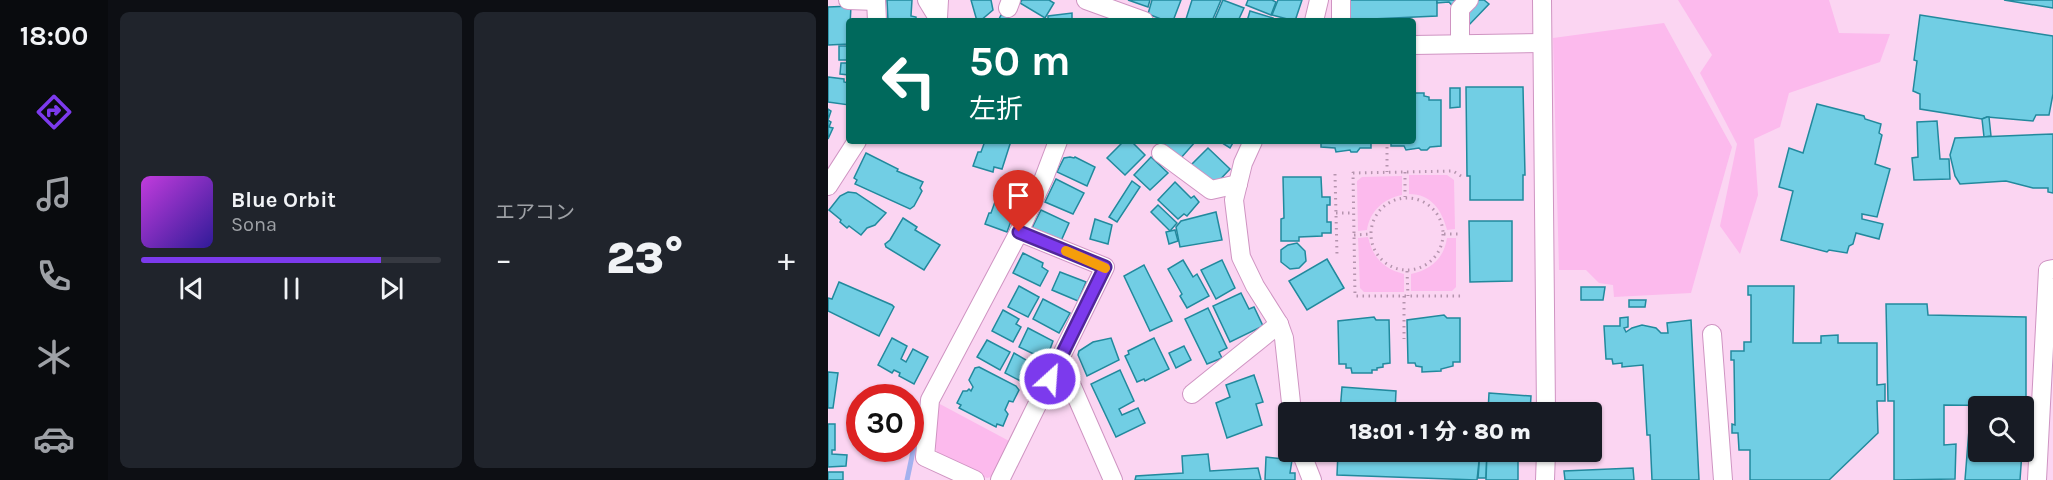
<!DOCTYPE html>
<html lang="ja">
<head>
<meta charset="utf-8">
<style>
	:root { --surface:#171b24; --page:#20242c; --text:#f1f3f6; --muted:#9ea1a6; --line:#363941; --accent:#7c3aed }
	body { margin:0; font-family:Karla,"Noto Sans JP",sans-serif; background:var(--page); color:var(--text); height:100vh; display:flex; flex-direction:column; font-size:22px; white-space:nowrap }
	* { box-sizing:border-box; margin:0 }
	p { font-size:20px; color:var(--muted) }
	.icon { flex:none; width:33px; height:33px; fill:none; stroke:currentColor; stroke-width:2; stroke-linecap:round; stroke-linejoin:round }
	.map { position:relative; flex:1; overflow:hidden }
	.details { display:flex; flex-direction:column; gap:12px; padding:12px; background:#0d0f14; width:720px }
	.details>* { flex:none }
	.hud { position:absolute; left:18px; top:18px; width:570px; height:126px; border-radius:6px; box-shadow:0 2px 4px #0004; background:#00695c; color:#fff; overflow:hidden }
	.buttons { position:absolute; left:1140px; top:396px; display:grid; gap:12px }
	.buttons a { display:grid; place-items:center; width:66px; height:66px; border-radius:6px; background:var(--surface); box-shadow:0 2px 4px #0004; font-size:30px }
	.speed { position:absolute; left:18px; top:384px; display:flex; gap:12px; font-size:30px; font-weight:700; text-align:center }
	.speed>* { display:grid; place-content:center; width:78px; height:78px; border-radius:50%; background:var(--surface); box-shadow:0 2px 4px #0004; line-height:1 }
	.speed .limit { border:9px solid #d22; background:#fff; color:#111 }
	.pin { position:absolute; display:grid; place-items:center; width:51px; height:51px; color:#fff; margin:-62px -26px; border-radius:50% 50% 50% 0; rotate:-45deg; box-shadow:0 0 6px #0007 }
	.pin .icon { rotate:45deg }
	.me { position:absolute; width:66px; margin:-33px; rotate:26deg; stroke-linejoin:round; filter:drop-shadow(0 0 4px #0008) }
	.turn { display:flex; align-items:center; gap:21px; height:126px; padding:0 24px; font-size:27px }
	.turn .icon { width:78px; height:78px; stroke-width:2.5 }
	.turn b { display:block; font-size:42px; line-height:51px }
	.big { font-size:45px; font-weight:800; line-height:1.1 }
	.details .card { flex:1; display:flex; flex-direction:column; justify-content:center; gap:9px; min-width:0; padding:0 21px; border-radius:9px; background:var(--page) }
	.song { display:flex; align-items:center; gap:18px }
	.cover { width:72px; height:72px; border-radius:9px; background:linear-gradient(135deg,hsl(290 70% 55%),hsl(250 70% 35%)) }
	.played { height:6px; border-radius:3px; background:linear-gradient(90deg,var(--accent) 80%,var(--line) 80%) }
	.keys { display:flex; justify-content:space-around; direction:ltr }
	.heat { display:flex; justify-content:space-between; align-items:center; font-size:33px; direction:ltr }
	.details .tiles { flex:1; display:grid; gap:12px; grid-template-columns:repeat(2,1fr) }
	.trip { position:absolute; left:450px; top:402px; width:324px; height:60px; border-radius:6px; background:var(--surface); box-shadow:0 2px 4px #0004; font-weight:800; line-height:60px; text-align:center }
	main { display:flex; flex:1; min-height:0 }
	.tab-bar { display:flex; flex-direction:column; width:108px; justify-content:space-around; align-items:center; background:#090b0e; color:var(--muted) }
	.tab-bar .icon { width:42px; height:42px }
	.tab-bar .active { color:var(--accent) }
	.tab-bar b { font-size:27px; color:var(--text) }
	.map>svg:first-child { display:block }
	.green { fill:#fcbaed }
	.lines { fill:none; stroke-linecap:round; stroke-linejoin:round }
	.stream { stroke:#a3b1ee; stroke-width:5 }
	.building { fill:#71cee4; stroke:#22899d; stroke-width:1.5 }
	.minor-casing { stroke:#cf94c2; stroke-width:20 }
	.path { stroke:#b594ae; stroke-width:3; stroke-dasharray:1.5 4.5; stroke-linecap:butt }
	.minor { stroke:#fff; stroke-width:18 }
	.route-casing { stroke:#51269a; stroke-width:15 }
	.route { stroke:#7c3aed; stroke-width:10 }
	.slow { stroke:#f59e0b; stroke-width:10 }
</style>
</head>
<body>
<main>
<nav class="tab-bar">
<b>18:00</b>
<svg class="icon active" aria-label="directions" viewBox="0 0 24 24"><path d="M12 3l9 9-9 9-9-9zM9 14v-3h6M13 9l2 2-2 2"/></svg>
<svg class="icon" aria-label="music" viewBox="0 0 24 24"><path d="M9 18V5l10-2v13"/><circle cx="6" cy="18" r="3"/><circle cx="16" cy="16" r="3"/></svg>
<svg class="icon" aria-label="phone" viewBox="0 0 24 24"><path d="M5 4h4l2 5-3 2q2 4 5 5l2-3 5 2v4C11 20 4 13 5 4z"/></svg>
<svg class="icon" aria-label="climate" viewBox="0 0 24 24"><path d="M12 3v18M4 7l16 10M4 17L20 7"/></svg>
<svg class="icon" aria-label="car" viewBox="0 0 24 24"><path d="M5 17H2v-5l4-1 3-4h7l3 4 3 1v5h-3M9 17h6M6 11h13"/><circle cx="7" cy="17" r="2"/><circle cx="17" cy="17" r="2"/></svg>
</nav>
<section class="details">
<div class="tiles">
<div class="card">
<div class="song"><i class="cover"></i><div><b>Blue Orbit</b><p>Sona</p></div></div>
<div class="played"></div>
<div class="keys"><svg class="icon" aria-label="previous" viewBox="0 0 24 24"><path d="M18 5L8 12l10 7zM5 5v14"/></svg><svg class="icon" aria-label="pause" viewBox="0 0 24 24"><path d="M8 5v14M16 5v14"/></svg><svg class="icon" aria-label="next" viewBox="0 0 24 24"><path d="M6 5l10 7-10 7zM19 5v14"/></svg></div>
</div>
<div class="card"><p>エアコン</p>
<div class="heat"><a>−</a><b class="big">23°</b><a>+</a></div>
</div>
</div>
</section>
<div class="map">
<svg width="1225" height="480" viewBox="0 0 1225 480">
	<rect width="100%" height="100%" fill="#fbd5f2"/>
	<g class="green">
		<path d="M850,0H1001L1011,33L1062,34L1052,62L961,93L952,127L926,139L930,195L912,254L892,226L909,144L872,73L884,55Z"/>
		<path d="M836,23L904,147L863,293L786,297L785,285L771,283L758,270H731L725,38Z"/>
		<path d="M581,175H619L626,180L627,229L619,230C614,210 603,194 581,194Z"/>
		<path d="M574,176V195C555,199 542,211 539,230L530,231L529,181L534,177Z"/>
		<path d="M540,237C545,258 556,269 576,274V292H536L532,288L530,238Z"/>
		<path d="M619,238H628V287L624,291H583V274C602,270 616,259 619,238Z"/>
		<path d="M110,403L183,442L166,476L159,478L109,452L107,446Z"/>
	</g>
	<g class="lines">
		<path class="stream" d="M79,480L91,423"/>
	</g>
	<g class="building">
		<path d="M59,0H84L83,16L88,17V21H60Z"/>
		<path d="M143,0H163L165,10L152,21H149Z"/>
		<path d="M194,0H221L226,3L217,18L192,3Z"/>
		<path d="M300,0H322L320,7Z"/>
		<path d="M324,0H353L345,21H338L320,14Z"/>
		<path d="M364,0H393L384,21H364L358,19Z"/>
		<path d="M395,0L416,8L410,21H386Z"/>
		<path d="M420,0H444L448,2L443,15L418,5Z"/>
		<path d="M450,0H474L467,21L444,15Z"/>
		<path d="M522,0H609V16L522,20Z"/>
		<path d="M609,0H656L661,4L641,25L621,2L609,3Z"/>
		<path d="M1176,0H1225V8Z"/>
		<path d="M23,6L21,44L0,45V7Z"/>
		<path d="M422,11L445,18L444,21H419Z"/>
		<path d="M244,13V21H220V16Z"/>
		<path d="M173,15H180L181,21H170Z"/>
		<path d="M1092,15L1225,36V94L1221,115H1208L1205,121L1159,117L1154,119L1092,109V94L1085,91L1089,61L1086,60Z"/>
		<path d="M11,46H21V75L12,74L13,63H19V60H11Z"/>
		<path d="M0,77L16,79V82L21,83V105L0,102Z"/>
		<path d="M638,87H695L697,175H695V200H642V176H639Z"/>
		<path d="M622,88H632V107L622,108Z"/>
		<path d="M585,93H596V96L601,97V100H613V146L602,147L599,150H593L591,148L578,150L576,146H563V141H585Z"/>
		<path d="M989,104L1036,116L1037,119L1053,124L1051,133L1054,135L1047,164L1062,169L1049,217L1034,214V219L1055,224L1051,239L1028,233L1025,244L1021,246L1019,253L1001,250L999,252L953,240L965,191L951,187L961,148L975,153Z"/>
		<path d="M0,109L3,111L0,120L3,122L1,127L5,128L0,139Z"/>
		<path d="M1159,117H1161L1163,136L1156,137L1154,119Z"/>
		<path d="M1109,121L1112,159H1121L1122,179L1086,180L1084,158L1090,157L1089,122Z"/>
		<path d="M1225,134V193L1220,192V188H1205L1178,181L1132,184L1127,176L1122,155L1127,138Z"/>
		<path d="M157,141H183L174,169L166,167L165,172L145,166L150,152H153Z"/>
		<path d="M296,141H303L317,155L297,175L279,158Z"/>
		<path d="M340,141H368L352,159L336,145Z"/>
		<path d="M391,141H406L402,148Z"/>
		<path d="M493,141H543V148H532L529,152H523L522,150L508,152L507,148L493,147Z"/>
		<path d="M380,148L402,169L385,187L361,167Z"/>
		<path d="M38,153L70,169L69,171L95,182L92,188L94,191L86,206L82,209L27,184L29,180L26,178Z"/>
		<path d="M242,157L246,158L247,157L267,167L259,186L229,172L236,158Z"/>
		<path d="M323,157L340,173L322,190L306,175Z"/>
		<path d="M455,177H493L494,197H502V205H499V222H503V233H494V236L471,237V241H453V219L456,218Z"/>
		<path d="M228,179L256,193L245,214L217,202Z"/>
		<path d="M304,181L312,187L289,222L281,217Z"/>
		<path d="M174,182L179,183L176,192L192,198L185,222L183,221L179,232L157,224L161,213H163Z"/>
		<path d="M347,182L363,198L366,196L371,202L359,216L356,214L350,219L330,200Z"/>
		<path d="M20,192L28,193L58,213L47,225L39,228L33,235L21,226L19,228L12,222L13,220L1,210L12,196Z"/>
		<path d="M330,205L349,223L342,231L323,212Z"/>
		<path d="M213,210L241,223L233,241L204,228Z"/>
		<path d="M388,212L394,240L352,247L348,227L353,221Z"/>
		<path d="M75,218L89,227L87,230L112,245L96,270L58,247L57,244L62,240Z"/>
		<path d="M267,219L284,225L280,244L262,239Z"/>
		<path d="M641,221H684V281L642,282Z"/>
		<path d="M347,230L350,241L341,244L338,232Z"/>
		<path d="M469,243L477,251L478,261L471,268L462,269L453,262V250L460,245Z"/>
		<path d="M195,253L215,263L214,267L220,271L212,286L185,273Z"/>
		<path d="M499,259L516,288L479,310L461,281Z"/>
		<path d="M355,260L365,277L369,274L381,296L359,308L352,296L354,294L340,269Z"/>
		<path d="M394,260L407,288L388,299L373,270Z"/>
		<path d="M316,265L344,321L322,331L296,276Z"/>
		<path d="M232,272L258,282L250,301L224,290Z"/>
		<path d="M11,282L64,305L66,307L51,336L0,311V298L4,299Z"/>
		<path d="M191,286L211,297L200,317L180,307Z"/>
		<path d="M920,286H966L965,343H993V336L1010,335V343H1049V385L1057,384V401H1049L1050,433L1001,480H922V450H911L910,433H904V424L907,425L906,360H903V351H916V342H923V295H920Z"/>
		<path d="M753,287H777L775,300H753Z"/>
		<path d="M413,293L421,309L426,307L435,326L402,342L385,306Z"/>
		<path d="M215,299L242,313L231,333L205,319Z"/>
		<path d="M801,300H818L817,307H801Z"/>
		<path d="M1058,304H1099L1100,315L1198,317V406L1116,405V445L1128,444L1127,479L1066,480V401H1060Z"/>
		<path d="M380,308L399,348L391,352L394,358L379,364L357,319Z"/>
		<path d="M175,310L191,319L188,324L193,327L185,342L164,331Z"/>
		<path d="M616,315L619,318H632V362H625V366L613,369V371L594,372V367L588,366L587,363H580L579,320Z"/>
		<path d="M546,317L548,320H561L562,363L555,364V367L549,368V370H544V373H524L523,368H518V364H511L510,321Z"/>
		<path d="M800,317V327L796,328L798,332L804,328L814,325L828,328L833,333H840L839,323L863,320L871,480H824L822,435H819L815,365L794,367V363L785,364L784,359H778L776,326H792V318Z"/>
		<path d="M200,328L225,341L218,360L191,347Z"/>
		<path d="M64,338L79,346L73,359L78,362L85,349L100,357L86,384L71,376L72,373L66,370L64,373L50,365Z"/>
		<path d="M283,338L291,360L259,376L250,355L251,351L265,342Z"/>
		<path d="M326,338L341,369L317,381L316,379L309,382L297,356L301,354L300,351Z"/>
		<path d="M159,340L182,352L172,370L149,357Z"/>
		<path d="M356,346L363,360L348,368L341,353Z"/>
		<path d="M186,353L210,367L202,386L177,373Z"/>
		<path d="M151,367L188,386L191,390L185,402L181,401L177,410L180,414L175,426L169,424L168,427L131,408L133,405L129,403L135,391H139L141,389L143,391L145,387L141,380L147,368Z"/>
		<path d="M292,370L306,401L291,409L294,415L310,408L317,423L288,437L263,384Z"/>
		<path d="M0,372L10,373L5,408H0Z"/>
		<path d="M426,375L435,402L428,404L434,425L399,438L388,403L402,397L398,385Z"/>
		<path d="M514,387L568,391L567,412H512Z"/>
		<path d="M661,393L703,396L702,412H660Z"/>
		<path d="M1142,417L1150,418V452H1194L1192,480H1137Z"/>
		<path d="M0,424H7V450H4V454L19,455L18,466L0,467Z"/>
		<path d="M510,452H652L649,480L509,475Z"/>
		<path d="M652,452H659L658,478H650Z"/>
		<path d="M659,452H701L700,456L690,457V480H658Z"/>
		<path d="M380,454L382,471L430,468L433,480H307L308,476L355,473L354,456Z"/>
		<path d="M438,457L464,460L462,473H467V480H437Z"/>
		<path d="M805,468L806,480H737L736,471Z"/>
		<rect x="0" y="472" width="15" height="8"/>
	</g>
	<g class="lines">
		<defs>
			<g id="minor">
				<path d="M20,0L48,1"/>
				<path d="M48,0L49,21"/>
				<path d="M99,0L110,18L111,0"/>
				<path d="M258,0L316,21"/>
				<path d="M513,0V21"/>
				<path d="M714,0L718,412"/>
				<path d="M180,8L183,0"/>
				<path d="M486,21L491,0"/>
				<path d="M632,44V9L641,0"/>
				<path d="M585,45L714,43"/>
				<path d="M425,141L415,163L406,200L413,257L427,286L451,324L456,338L464,412"/>
				<path d="M333,153L383,190L410,184"/>
				<path d="M0,186L29,141"/>
				<path d="M884,334L895,480"/>
				<path d="M232,359L285,480"/>
				<path d="M364,394L451,324"/>
				<path d="M473,452L484,480"/>
				<path d="M147,480L97,457L102,400L191,232L216,178L230,141"/>
				<path d="M172,480L277,267L191,232"/>
				<path d="M717,480L718,452"/>
				<path d="M1209,480L1220,270L1225,269"/>
			</g>
		</defs>
		<use href="#minor" class="minor-casing"/>
		<g class="path">
			<path d="M559,141V172"/>
			<path d="M577,172V197"/>
			<path d="M507,174L509,255"/>
			<path d="M633,176L625,171L525,173L527,296H634"/>
			<circle cx="579" cy="234" r="36"/>
			<path d="M508,213H526"/>
			<path d="M616,234H633"/>
			<path d="M526,235L543,234"/>
			<path d="M579,271L580,296"/>
			<path d="M576,296V339"/>
		</g>
		<use href="#minor" class="minor"/>
	</g>
	<g class="lines">
		<defs>
			<path id="route" d="M191,232L277,267L222,379"/>
		</defs>
		<use href="#route" class="route-casing"/>
		<use href="#route" class="route"/>
		<path class="slow" d="M238,251L277,268"/>
	</g>
</svg>
<div class="buttons">
<a><svg class="icon" aria-label="search" viewBox="0 0 24 24"><circle cx="10" cy="10" r="6"/><path d="M15 15l6 6"/></svg></a>
</div>
<div class="speed"><div class="limit">30</div></div>
<div class="pin" style="left:191px;top:232px;background:#d93025"><svg class="icon" aria-label="arrive" viewBox="0 0 24 24"><path d="M6 21V4h12l-3 4 3 4H6"/></svg></div>
<svg class="me" style="left:222px;top:379px" viewBox="-20 -20 40 40"><circle r="17" fill="#7c3aed" stroke="#fff" stroke-width="3"/><path d="M0-11L8 9 0 5-8 9z" fill="#fff"/></svg>
<div class="trip">18:01 · 1 分 · 80 m</div>
<div class="hud">
<div class="turn"><svg class="icon" aria-label="left" viewBox="0 0 24 24"><path d="M17 20v-9H6M10 6l-5 5 5 5"/></svg><div><b>50 m</b>左折</div></div>
</div>
</div>
</main>
</body>
</html>
